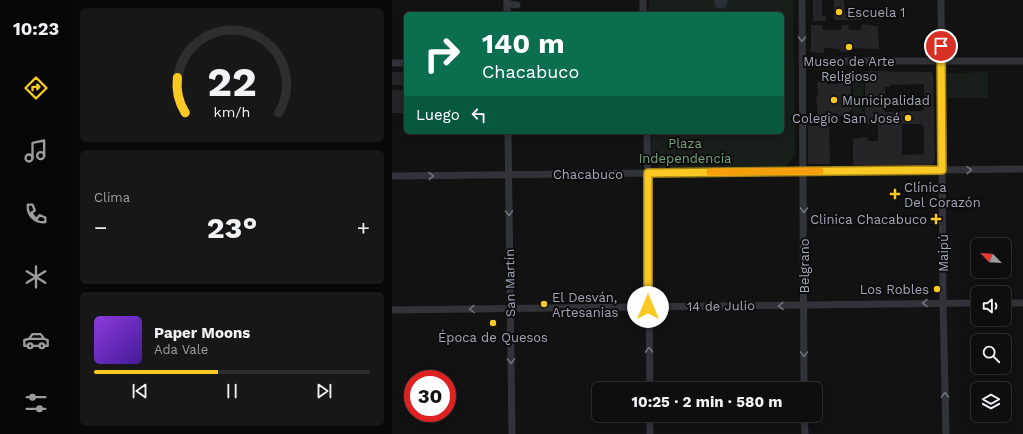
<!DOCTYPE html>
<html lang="es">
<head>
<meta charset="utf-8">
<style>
	:root { --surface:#0e0e0e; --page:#171717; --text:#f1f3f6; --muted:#9b9c9e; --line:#2e2e2e; --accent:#fac923 }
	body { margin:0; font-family:"Work Sans",sans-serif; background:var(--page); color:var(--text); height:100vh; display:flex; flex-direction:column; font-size:15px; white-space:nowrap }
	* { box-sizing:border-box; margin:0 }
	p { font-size:13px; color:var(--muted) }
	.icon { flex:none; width:22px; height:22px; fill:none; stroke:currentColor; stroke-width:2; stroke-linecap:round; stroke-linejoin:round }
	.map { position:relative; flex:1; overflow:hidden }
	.side { display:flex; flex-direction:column; gap:8px; padding:8px; background:#080808; width:320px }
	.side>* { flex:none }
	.hud { position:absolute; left:12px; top:12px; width:380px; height:122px; border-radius:6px; box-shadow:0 2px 10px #0003,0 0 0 1px var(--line); background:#0b6e4f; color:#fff; overflow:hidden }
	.needle { width:26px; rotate:295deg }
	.controls { position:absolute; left:579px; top:238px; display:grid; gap:8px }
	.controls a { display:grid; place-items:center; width:40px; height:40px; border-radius:6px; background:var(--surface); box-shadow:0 2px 10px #0003,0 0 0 1px var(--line); font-size:20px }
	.speed { position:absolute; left:12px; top:370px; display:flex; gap:8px; font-size:20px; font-weight:700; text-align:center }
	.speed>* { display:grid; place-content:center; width:52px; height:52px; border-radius:50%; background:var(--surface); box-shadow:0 2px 10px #0003,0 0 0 1px var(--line); line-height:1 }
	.speed .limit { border:6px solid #d22; background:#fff; color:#111 }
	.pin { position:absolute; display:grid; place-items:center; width:34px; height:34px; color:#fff; margin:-17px; border:2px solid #fff; border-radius:50%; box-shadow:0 1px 4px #0007 }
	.me { position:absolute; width:44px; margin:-22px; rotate:0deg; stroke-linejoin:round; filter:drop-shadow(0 0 3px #0008) }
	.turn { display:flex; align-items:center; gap:14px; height:84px; padding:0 12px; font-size:18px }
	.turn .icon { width:52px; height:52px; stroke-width:2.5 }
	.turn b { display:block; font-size:28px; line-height:34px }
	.then { display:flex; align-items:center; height:38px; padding:0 12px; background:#0003; gap:8px; font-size:15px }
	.big { font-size:30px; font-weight:700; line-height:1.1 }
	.side .card { flex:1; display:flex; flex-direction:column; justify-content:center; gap:6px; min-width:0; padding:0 14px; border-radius:6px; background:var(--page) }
	.side .dial { align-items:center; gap:0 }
	.dial svg { height:104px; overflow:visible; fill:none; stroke:var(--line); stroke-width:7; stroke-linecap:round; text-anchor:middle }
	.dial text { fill:var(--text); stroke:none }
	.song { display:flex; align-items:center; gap:12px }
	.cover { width:48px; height:48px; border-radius:6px; background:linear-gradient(135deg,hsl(270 70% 55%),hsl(260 70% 35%)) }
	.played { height:4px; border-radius:2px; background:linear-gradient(90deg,var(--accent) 45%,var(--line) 45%) }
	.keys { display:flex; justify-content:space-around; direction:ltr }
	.heat { display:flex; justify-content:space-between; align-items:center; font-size:22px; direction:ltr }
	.trip { position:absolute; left:200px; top:382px; width:230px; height:40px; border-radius:6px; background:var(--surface); box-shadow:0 2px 10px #0003,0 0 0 1px var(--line); font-weight:700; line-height:40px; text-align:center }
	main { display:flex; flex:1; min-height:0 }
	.tab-bar { display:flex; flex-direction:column; width:72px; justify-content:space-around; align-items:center; background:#060606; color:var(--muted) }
	.tab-bar .icon { width:28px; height:28px }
	.tab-bar .on { color:var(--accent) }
	.tab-bar b { font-size:18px; color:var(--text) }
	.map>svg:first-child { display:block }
	.green { fill:#181e19 }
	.water { fill:#282f37 }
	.building { fill:#252527; fill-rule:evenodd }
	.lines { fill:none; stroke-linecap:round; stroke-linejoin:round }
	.minor { stroke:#323339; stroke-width:7 }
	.oneway { stroke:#70727d }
	.route-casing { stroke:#a28317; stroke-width:10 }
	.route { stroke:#fac923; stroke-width:7 }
	.slow { stroke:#f59e0b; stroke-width:7 }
	.poi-dot { fill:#fac923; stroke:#0d0d0e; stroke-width:1.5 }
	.labels { text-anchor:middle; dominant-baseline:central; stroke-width:4; stroke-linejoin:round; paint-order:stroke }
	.poi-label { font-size:13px; fill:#a2a6b5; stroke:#0d0d0e; text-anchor:start }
	.park-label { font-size:13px; fill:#78a17f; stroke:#0d0d0e }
	.street-label { font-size:13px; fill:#a2a6b5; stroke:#0d0d0e }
</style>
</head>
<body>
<main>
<nav class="tab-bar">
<b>10:23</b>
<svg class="icon on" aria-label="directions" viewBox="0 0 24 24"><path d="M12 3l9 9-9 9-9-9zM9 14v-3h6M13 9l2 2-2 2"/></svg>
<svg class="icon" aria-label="music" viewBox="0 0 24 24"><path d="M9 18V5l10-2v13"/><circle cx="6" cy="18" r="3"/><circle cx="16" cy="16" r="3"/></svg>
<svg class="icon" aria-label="phone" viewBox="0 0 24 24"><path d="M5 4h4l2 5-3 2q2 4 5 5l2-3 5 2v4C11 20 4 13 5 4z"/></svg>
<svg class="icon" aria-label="climate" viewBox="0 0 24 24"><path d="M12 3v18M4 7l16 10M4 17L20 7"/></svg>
<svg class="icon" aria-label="car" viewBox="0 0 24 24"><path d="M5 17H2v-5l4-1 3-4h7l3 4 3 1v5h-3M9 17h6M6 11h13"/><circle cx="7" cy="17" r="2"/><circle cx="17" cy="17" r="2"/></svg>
<svg class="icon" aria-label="filters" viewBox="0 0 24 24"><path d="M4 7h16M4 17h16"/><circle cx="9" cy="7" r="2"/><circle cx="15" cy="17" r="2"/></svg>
</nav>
<section class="side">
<div class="card dial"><svg viewBox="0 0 100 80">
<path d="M14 69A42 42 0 1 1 86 69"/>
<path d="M14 69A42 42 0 0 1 8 42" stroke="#fac923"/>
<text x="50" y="56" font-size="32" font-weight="700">22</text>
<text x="50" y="72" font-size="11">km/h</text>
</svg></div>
<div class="card"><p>Clima</p>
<div class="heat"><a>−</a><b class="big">23°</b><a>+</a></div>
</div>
<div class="card">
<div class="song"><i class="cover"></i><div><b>Paper Moons</b><p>Ada Vale</p></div></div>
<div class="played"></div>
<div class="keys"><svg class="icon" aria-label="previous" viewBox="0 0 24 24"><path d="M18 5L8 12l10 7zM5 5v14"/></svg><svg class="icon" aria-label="pause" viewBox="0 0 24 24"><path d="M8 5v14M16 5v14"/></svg><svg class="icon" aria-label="next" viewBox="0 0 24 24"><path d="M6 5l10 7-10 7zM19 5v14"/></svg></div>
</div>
</section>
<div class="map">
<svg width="631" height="434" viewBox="0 0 631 434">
	<rect width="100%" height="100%" fill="#121213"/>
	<g class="green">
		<path d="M257,0H401L403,153C400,160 398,164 391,167L272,170C256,165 260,146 260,132H390V14H257Z"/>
		<path d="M596,72V98H556L555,73Z"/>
		<path d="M461,78H472L471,125H461Z"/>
	</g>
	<path class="water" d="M322,0H336L334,7L328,9L323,7Z"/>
	<g class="building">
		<path d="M421,0H430V16H434V21H421Z"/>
		<path d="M442,0H452L453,14H462V10H470V20H442Z"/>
		<path d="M470,24L486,26L487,49L457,48V52H449L447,49L432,48V53L419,52V25H430L431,30H449L450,25H456L457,30H469Z"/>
		<path d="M473,71L539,72L541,74L543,161L539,165H461V139L475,137L476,141H486V125L473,124ZM532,84V110H530V111L493,112V87H498V85ZM510,124H530V126H532V154L510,155Z"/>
		<rect x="0" y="72" width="14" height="13"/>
		<path d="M435,81V84H446V81H456V85L459,87L460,109L457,112H455V115L446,116V113H435V116H426L424,96H426L425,82Z"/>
		<rect x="0" y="90" width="14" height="23"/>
		<path d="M416,126H437L438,164H416Z"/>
	</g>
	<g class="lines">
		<g class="minor">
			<path d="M251,0V14"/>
			<path d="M410,0L412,389"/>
			<path d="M549,0L551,302L554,434"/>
			<path d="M115,4L125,5"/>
			<path d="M115,14V0"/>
			<path d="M410,61H631"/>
			<path d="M0,63H14"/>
			<path d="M116,132L120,434"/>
			<path d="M255,132L258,389"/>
			<path d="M0,176L631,169"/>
			<path d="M612,303H631"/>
			<path d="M0,310L586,303"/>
			<path d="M258,415V434"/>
			<path d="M412,415L413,434"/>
		</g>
	</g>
	<defs><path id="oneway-chevron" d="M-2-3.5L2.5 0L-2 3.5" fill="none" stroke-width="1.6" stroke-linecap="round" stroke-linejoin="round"/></defs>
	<g class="oneway">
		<use href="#oneway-chevron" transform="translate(410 39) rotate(90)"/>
		<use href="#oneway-chevron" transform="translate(577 170) rotate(-1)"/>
		<use href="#oneway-chevron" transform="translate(39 176) rotate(-1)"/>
		<use href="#oneway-chevron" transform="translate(412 210) rotate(90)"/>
		<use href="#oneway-chevron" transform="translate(117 213) rotate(89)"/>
		<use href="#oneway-chevron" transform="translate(533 303) rotate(179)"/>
		<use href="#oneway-chevron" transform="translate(389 306) rotate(179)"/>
		<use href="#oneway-chevron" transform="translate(80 309) rotate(179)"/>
		<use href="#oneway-chevron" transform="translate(257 350) rotate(-91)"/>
		<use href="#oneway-chevron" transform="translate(412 354) rotate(90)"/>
		<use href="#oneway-chevron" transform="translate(119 361) rotate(89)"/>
		<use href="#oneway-chevron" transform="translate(553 395) rotate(-91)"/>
	</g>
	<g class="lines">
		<defs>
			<path id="route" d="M256,307V173L550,170L549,46"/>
		</defs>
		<use href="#route" class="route-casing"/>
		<use href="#route" class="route"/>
		<path class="slow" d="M318,172L428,171"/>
	</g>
	<g class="poi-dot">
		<circle cx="447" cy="12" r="4"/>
		<circle cx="457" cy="47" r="4"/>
		<circle cx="442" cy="100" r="4"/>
		<circle cx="516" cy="118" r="4"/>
		<path d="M501 188h4v4h4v4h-4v4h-4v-4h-4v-4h4z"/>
		<path d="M542 213h4v4h4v4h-4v4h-4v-4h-4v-4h4z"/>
		<circle cx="545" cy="289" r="4"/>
		<circle cx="152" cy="304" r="4"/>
		<circle cx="101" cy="323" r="4"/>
	</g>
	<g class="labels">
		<g class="poi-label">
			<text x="455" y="12">Escuela 1</text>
			<text x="457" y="61" text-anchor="middle">Museo de Arte<tspan x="457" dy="15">Religioso</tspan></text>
			<text x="450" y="100">Municipalidad</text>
			<text x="508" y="118" text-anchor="end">Colegio San José</text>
			<text x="512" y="187">Clínica<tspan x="512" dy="15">Del Corazón</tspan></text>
			<text x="535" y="219" text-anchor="end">Clinica Chacabuco</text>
			<text x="537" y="289" text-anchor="end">Los Robles</text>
			<text x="160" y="297">El Desván,<tspan x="160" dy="15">Artesanias</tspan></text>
			<text x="101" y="337" text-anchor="middle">Época de Quesos</text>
		</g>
		<g class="park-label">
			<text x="293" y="143">Plaza<tspan x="293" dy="15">Independencia</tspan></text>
		</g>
		<g class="street-label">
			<text x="196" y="174">Chacabuco</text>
			<text transform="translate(551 253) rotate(-90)">Maipú</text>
			<text transform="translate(412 266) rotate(-90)">Belgrano</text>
			<text transform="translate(118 283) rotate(-91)">San Martín</text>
			<text transform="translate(329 306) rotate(-1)">14 de Julio</text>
		</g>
	</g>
</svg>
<div class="controls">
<a><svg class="needle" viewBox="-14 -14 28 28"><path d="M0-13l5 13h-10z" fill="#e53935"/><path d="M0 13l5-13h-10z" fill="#9b9c9e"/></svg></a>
<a><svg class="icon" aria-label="sound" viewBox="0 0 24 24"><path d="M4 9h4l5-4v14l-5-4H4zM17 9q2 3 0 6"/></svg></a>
<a><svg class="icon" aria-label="search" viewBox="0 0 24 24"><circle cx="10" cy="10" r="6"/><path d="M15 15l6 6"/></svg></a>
<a><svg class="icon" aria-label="layers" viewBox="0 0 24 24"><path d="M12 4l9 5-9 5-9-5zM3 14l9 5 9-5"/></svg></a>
</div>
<div class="speed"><div class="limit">30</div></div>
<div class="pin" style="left:549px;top:46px;background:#d93025"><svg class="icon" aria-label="arrive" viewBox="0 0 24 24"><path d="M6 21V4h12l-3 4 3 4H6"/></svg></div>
<svg class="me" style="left:256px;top:307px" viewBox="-20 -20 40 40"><circle r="19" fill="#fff"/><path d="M0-13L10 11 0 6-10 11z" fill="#fac923"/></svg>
<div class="trip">10:25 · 2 min · 580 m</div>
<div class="hud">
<div class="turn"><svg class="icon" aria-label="right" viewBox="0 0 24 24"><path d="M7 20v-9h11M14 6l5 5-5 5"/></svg><div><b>140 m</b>Chacabuco</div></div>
<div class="then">Luego<svg class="icon" aria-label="left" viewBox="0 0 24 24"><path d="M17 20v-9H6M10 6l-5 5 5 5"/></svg></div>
</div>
</div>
</main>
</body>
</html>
